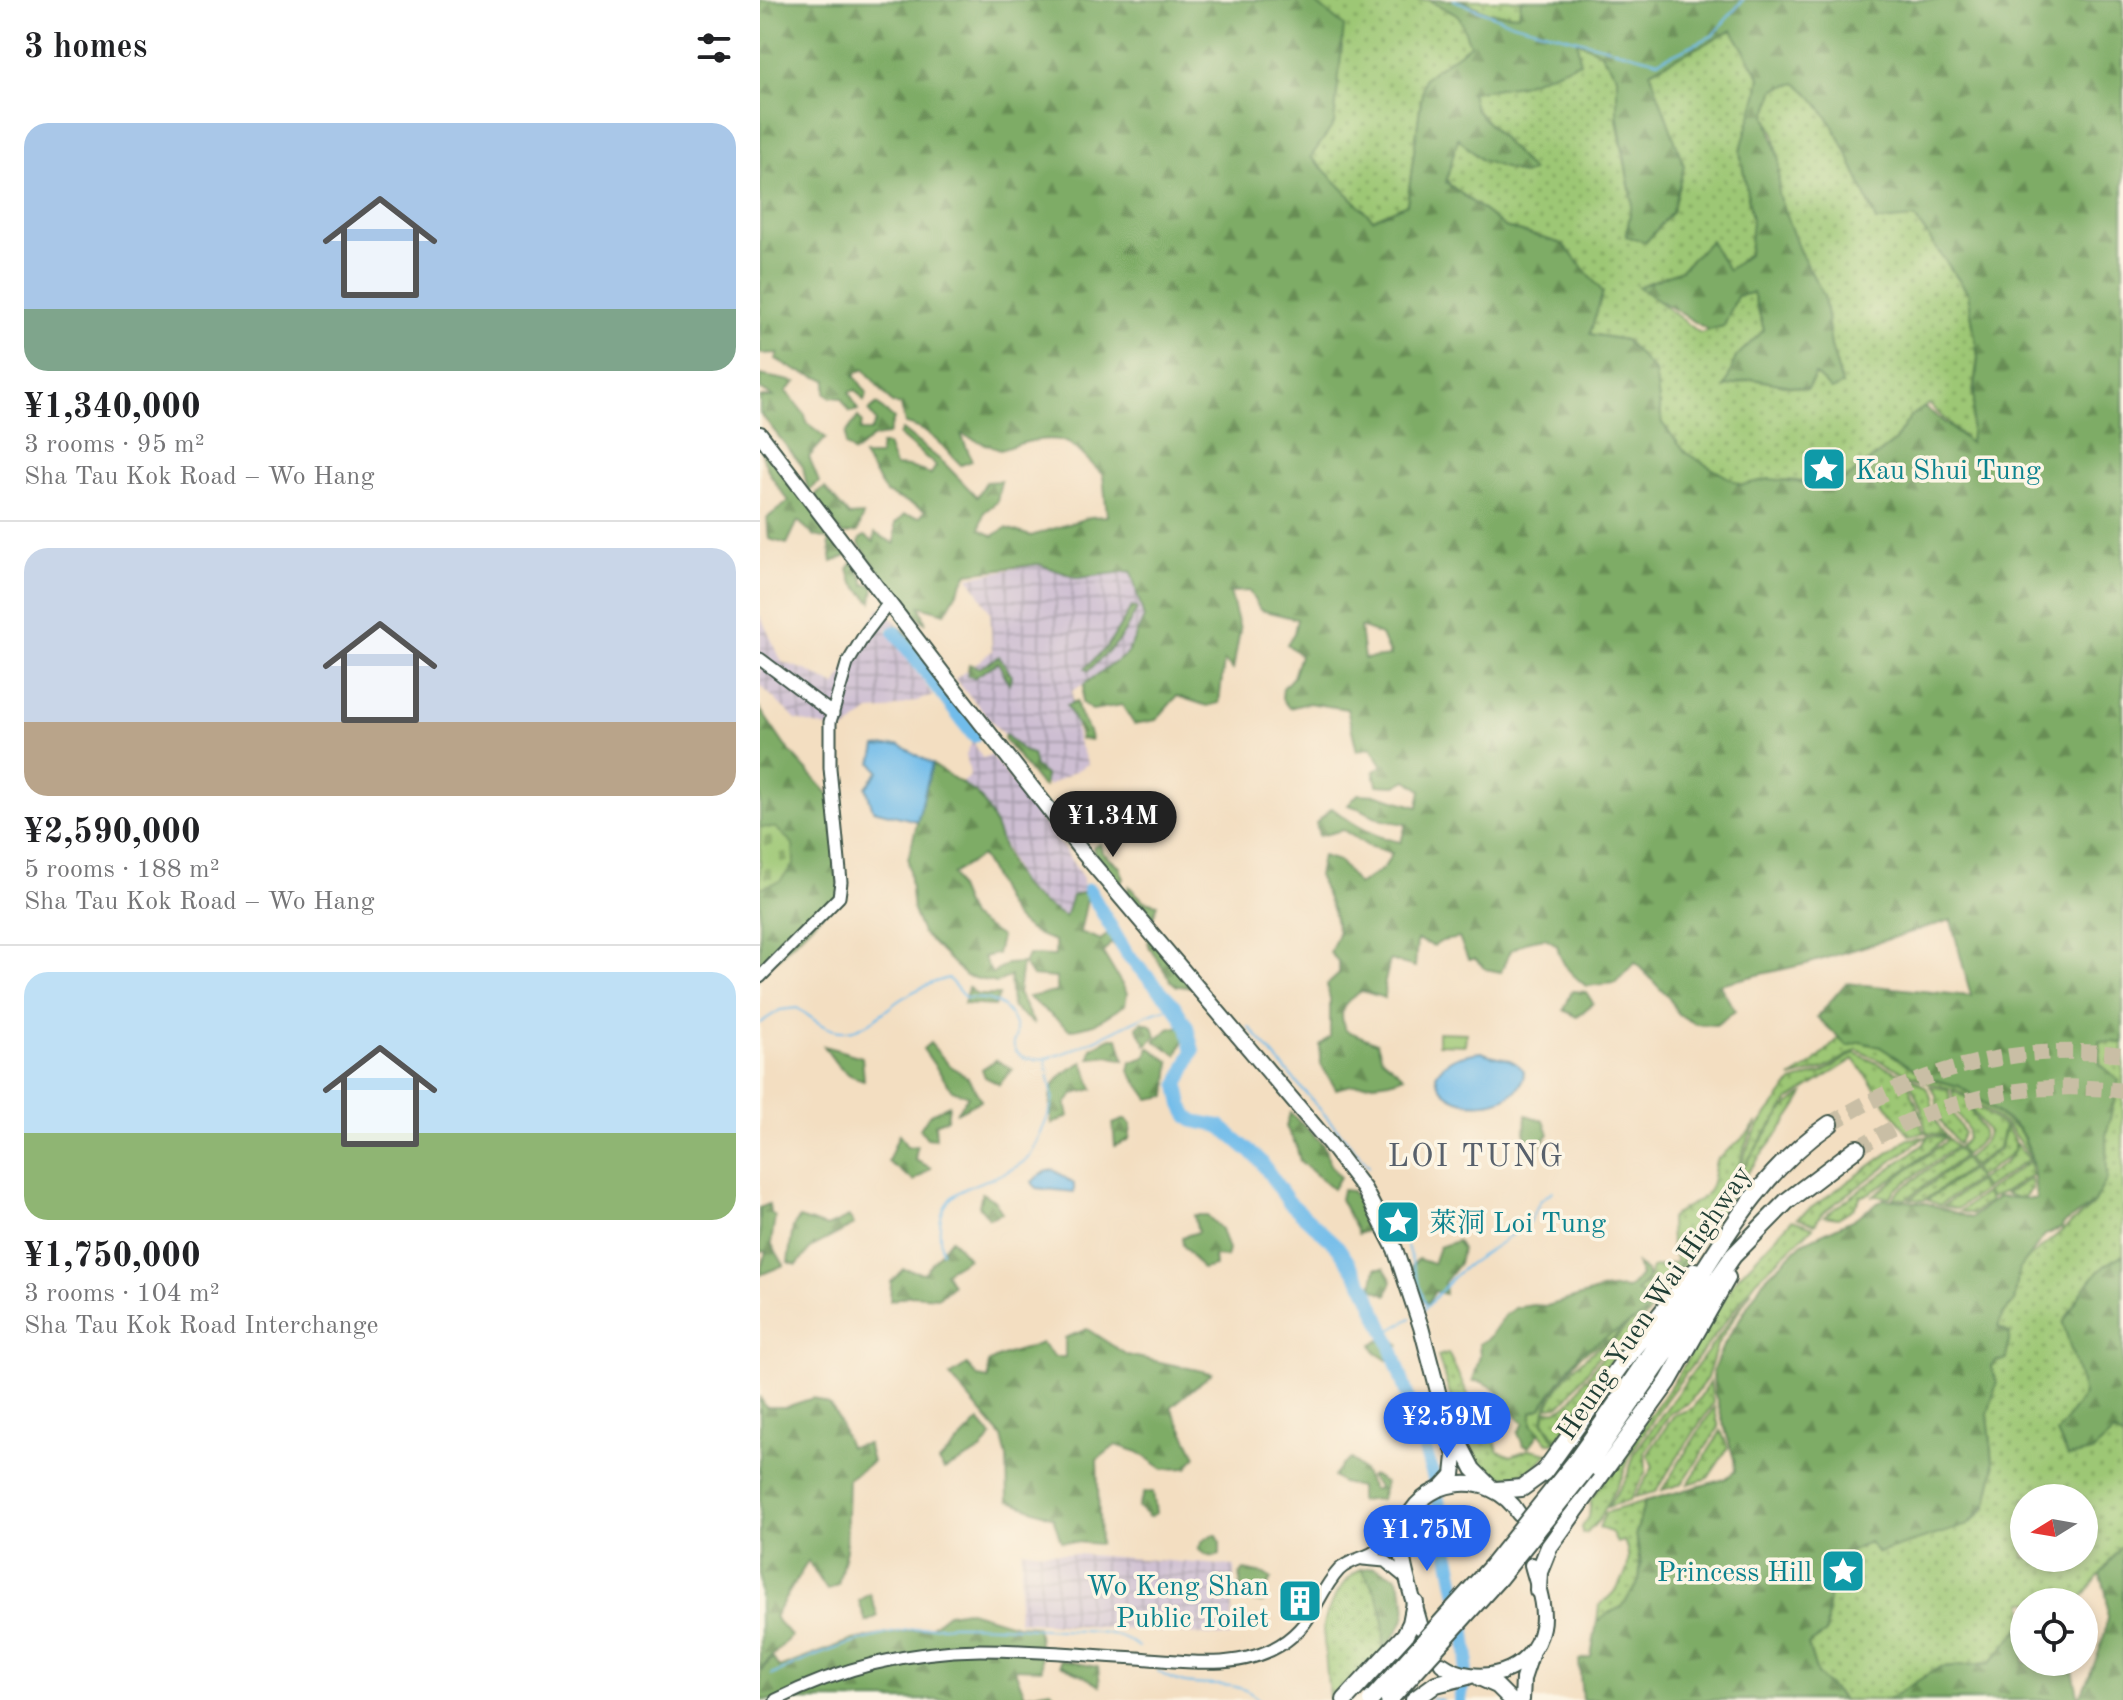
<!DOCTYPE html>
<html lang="en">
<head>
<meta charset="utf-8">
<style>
  body { margin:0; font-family:"Old Standard TT","Noto Serif SC",serif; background:#f2f2f2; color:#202124; height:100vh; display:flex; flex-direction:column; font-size:30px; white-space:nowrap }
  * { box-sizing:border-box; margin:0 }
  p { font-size:26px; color:#757577 }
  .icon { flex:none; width:44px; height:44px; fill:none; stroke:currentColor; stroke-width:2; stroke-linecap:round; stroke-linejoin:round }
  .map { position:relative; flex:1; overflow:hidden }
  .side { display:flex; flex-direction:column; background:#fff; width:760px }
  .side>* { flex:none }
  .needle { width:52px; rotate:259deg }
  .buttons { position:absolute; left:1250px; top:1484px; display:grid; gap:16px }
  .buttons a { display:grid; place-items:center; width:88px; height:88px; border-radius:50%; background:#fff; box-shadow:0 4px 12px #0003; font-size:40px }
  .price { position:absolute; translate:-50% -68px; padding:0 18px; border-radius:28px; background:#2563eb; color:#fff; font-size:26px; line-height:52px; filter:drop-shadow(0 2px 4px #0008) }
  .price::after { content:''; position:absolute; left:50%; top:48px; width:24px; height:18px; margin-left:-12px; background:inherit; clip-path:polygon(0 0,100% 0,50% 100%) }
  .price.selected { background:#222; color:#fff }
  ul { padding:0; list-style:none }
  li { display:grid; align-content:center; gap:16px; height:424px; padding:0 24px }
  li+li { border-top:2px solid #e0e0e0 }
  li span { display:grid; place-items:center; height:248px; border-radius:24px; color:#555 }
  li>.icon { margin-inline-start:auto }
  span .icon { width:144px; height:144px; fill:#fffc; stroke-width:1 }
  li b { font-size:34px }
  h2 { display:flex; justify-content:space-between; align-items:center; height:96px; padding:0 24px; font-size:34px }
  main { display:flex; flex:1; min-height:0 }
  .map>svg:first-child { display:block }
</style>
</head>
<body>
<main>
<section class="side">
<h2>3 homes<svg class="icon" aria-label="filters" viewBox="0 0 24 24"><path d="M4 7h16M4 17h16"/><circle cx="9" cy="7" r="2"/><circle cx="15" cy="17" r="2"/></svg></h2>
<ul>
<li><span style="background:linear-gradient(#a9c7e8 75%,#7fa58c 0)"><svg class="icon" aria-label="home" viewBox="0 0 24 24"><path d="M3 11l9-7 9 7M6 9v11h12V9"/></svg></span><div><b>¥1,340,000</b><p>3 rooms · 95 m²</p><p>Sha Tau Kok Road – Wo Hang</p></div></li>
<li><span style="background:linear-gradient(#c9d6e8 70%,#b9a48a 0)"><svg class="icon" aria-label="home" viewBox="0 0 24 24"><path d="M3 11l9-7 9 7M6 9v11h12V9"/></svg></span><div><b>¥2,590,000</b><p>5 rooms · 188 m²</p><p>Sha Tau Kok Road – Wo Hang</p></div></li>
<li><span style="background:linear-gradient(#bfe0f5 65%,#8fb573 0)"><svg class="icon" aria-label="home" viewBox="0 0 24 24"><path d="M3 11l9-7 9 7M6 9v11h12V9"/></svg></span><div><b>¥1,750,000</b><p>3 rooms · 104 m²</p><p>Sha Tau Kok Road Interchange</p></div></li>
</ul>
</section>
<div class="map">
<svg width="1363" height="1700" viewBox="0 0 1363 1700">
  <defs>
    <pattern id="industrial-grid" width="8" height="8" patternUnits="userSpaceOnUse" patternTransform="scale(2)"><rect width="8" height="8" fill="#cdbed2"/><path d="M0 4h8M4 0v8" fill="none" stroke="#a69cab"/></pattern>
    <pattern id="grass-dots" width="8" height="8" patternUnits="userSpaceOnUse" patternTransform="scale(2)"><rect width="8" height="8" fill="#9dc774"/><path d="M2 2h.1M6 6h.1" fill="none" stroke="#7fa360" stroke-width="1.8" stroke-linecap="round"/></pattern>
    <pattern id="forest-firs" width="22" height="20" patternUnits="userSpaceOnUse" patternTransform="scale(2)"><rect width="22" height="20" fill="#7eac66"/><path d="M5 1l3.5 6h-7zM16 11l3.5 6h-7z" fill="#678d55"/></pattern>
    <pattern id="cemetery-stones" width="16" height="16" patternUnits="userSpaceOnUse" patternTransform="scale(2)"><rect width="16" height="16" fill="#9dc774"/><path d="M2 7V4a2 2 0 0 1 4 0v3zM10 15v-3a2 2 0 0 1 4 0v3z" fill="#7fa360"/></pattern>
  </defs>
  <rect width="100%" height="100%" fill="#fcf5e5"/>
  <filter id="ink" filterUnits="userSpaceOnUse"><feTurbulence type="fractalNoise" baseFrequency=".0125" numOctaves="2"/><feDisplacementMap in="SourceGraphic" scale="16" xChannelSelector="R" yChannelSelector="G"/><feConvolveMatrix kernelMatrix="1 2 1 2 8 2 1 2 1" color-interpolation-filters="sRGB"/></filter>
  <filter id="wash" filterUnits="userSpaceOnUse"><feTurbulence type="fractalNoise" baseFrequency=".006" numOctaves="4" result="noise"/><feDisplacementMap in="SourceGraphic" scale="32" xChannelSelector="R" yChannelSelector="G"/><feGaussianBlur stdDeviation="1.8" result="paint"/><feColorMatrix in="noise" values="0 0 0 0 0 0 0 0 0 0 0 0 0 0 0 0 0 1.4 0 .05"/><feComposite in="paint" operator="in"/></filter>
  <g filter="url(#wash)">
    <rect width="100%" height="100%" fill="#f3dec1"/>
    <!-- industrial -->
    <path fill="url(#industrial-grid)" d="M279,564L318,578L371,571L384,617L364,659L312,691L317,739L328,764L288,786L195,679L232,651L230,612L209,577Z
      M120,607L137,623L126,629L173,696L126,710L110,711L83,732L36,720L0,685V615L22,662L48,671L76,686Z
      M213,741L222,758L231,755L303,848L323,878L324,890L312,896L306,918L284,904L261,885L231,816L217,793L200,785L210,775L206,754Z
      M262,1550L475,1566L470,1637L258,1621Z"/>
    <!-- grass -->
    <path fill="url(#grass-dots)" stroke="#5e8254" stroke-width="2" fill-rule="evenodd" d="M545,0H669L699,16L711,36L710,45L664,78L647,204L607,224L546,163Z
      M702,0H761L760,15L728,13Z
      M972,30L1000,77L994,118L992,234L989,254L968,271L950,241L921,270L879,287L940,333L964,326L977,296L993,293L1004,330L976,357L966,387L992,379L1047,389L1054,373L1082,385L1071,346L1064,296L1035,243L1018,194L1019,160L1014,133L1006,116L1015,88L1036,83L1058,97L1155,218L1208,293L1218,357L1213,390L1217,431L1210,444L1169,404L1150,417L1134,442L1087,478L1092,496C1057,479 1019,476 981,486L926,453L902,423L895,372L865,340L830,334L803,244L745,227L690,185L682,169L698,137L733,130L715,109L710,92L816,40L840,52L857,76V120L872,202L867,235L924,166L889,71L912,57Z
      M1079,1038L1088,1046L1101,1042L1120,1047L1168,1078L1200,1087L1260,1131L1272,1160L1248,1126L1197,1090L1166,1082L1097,1050L1064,1069L1031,1078L1054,1063Z
      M1339,1041L1363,1043V1544L1319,1602H1264V1628L1260,1629L1230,1663L1180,1667L1128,1700H1083L1057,1674L1048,1645L1066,1633L1069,1593L1088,1553L1109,1542L1208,1525L1226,1508L1234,1471L1227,1407L1231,1367L1236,1361L1238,1327L1243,1314L1254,1302L1259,1266L1332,1206L1347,1178ZM1264,1498H1324V1558H1264Z
      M1095,1053L1147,1077C1149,1087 1152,1096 1157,1105C1161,1114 1159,1124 1164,1133L1149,1135L1094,1059L1029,1100L960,1203L964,1206L923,1270L859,1350L851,1343L916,1274L977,1167L983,1162L987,1147L999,1125L1032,1082L1064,1072Z
      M1149,1077C1175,1090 1169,1093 1175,1118C1176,1124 1182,1129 1185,1135L1167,1133C1162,1124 1165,1114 1160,1105C1156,1095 1152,1088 1149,1077Z
      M1170,1086L1189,1090L1191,1111L1204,1133L1198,1144L1179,1119L1176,1095Z
      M1192,1090L1207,1099C1211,1128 1243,1128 1204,1155L1199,1147L1207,1139L1208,1130L1195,1110Z
      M1044,1094C1022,1134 989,1166 965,1205L962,1203C982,1173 1012,1110 1044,1094Z
      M1208,1101L1244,1126L1239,1147L1212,1167L1206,1158C1246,1127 1220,1132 1208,1101Z
      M997,1122L985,1145L981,1161L917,1268L891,1300L876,1292L887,1283L892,1268L917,1262L911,1244L910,1219C920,1208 932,1206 943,1197C953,1190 954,1171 956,1160C970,1148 986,1138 997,1122Z
      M1246,1127L1254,1140V1150L1245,1159L1218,1177L1213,1169L1240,1149Z
      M1168,1136L1185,1137C1175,1148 1114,1195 1101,1196L1094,1208L1078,1218L1064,1216L1164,1144Z
      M1165,1137L1061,1214L1055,1224L1037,1218L1148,1139Z
      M1187,1137L1196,1146L1135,1190L1130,1197L1113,1196L1185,1142Z
      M1256,1144L1269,1159L1225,1189L1219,1180C1234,1170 1253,1162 1256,1144Z
      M1197,1148L1203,1157L1146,1199L1133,1198L1139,1191Z
      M1204,1159L1210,1168L1164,1200L1150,1199Z
      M1270,1161L1271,1175L1245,1192L1230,1198L1226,1192Z
      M1211,1170L1217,1179L1180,1205L1167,1200Z
      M1271,1178L1272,1189L1261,1199L1246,1194Z
      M1218,1181L1224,1190L1197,1209L1183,1206Z
      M1225,1193L1230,1201L1212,1214L1200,1211Z
      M1032,1220L1053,1227L997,1280L905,1401L871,1453L862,1477L839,1520L827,1533L822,1534V1527L829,1517L831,1499L916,1378L975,1280Z
      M992,1290L957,1345L947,1378L929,1403L911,1412L885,1452L886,1471L870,1500L848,1507L867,1477L875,1452Z
      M870,1321L850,1341L847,1340L821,1355L792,1394L785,1409L783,1421L796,1443H788L772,1424V1412L780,1409L821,1352Z
      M847,1342L848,1344L804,1402L798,1406L788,1407C800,1379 821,1358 847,1342Z
      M851,1346L858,1352L837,1382L828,1376Z
      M688,1353L716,1411L732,1429L738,1451L751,1456L770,1449L789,1453C778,1464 763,1478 746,1477C738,1476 728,1472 723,1467C702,1442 688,1387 678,1356Z
      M826,1378L836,1385L797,1441L784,1420L786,1410C807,1415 816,1393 826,1378Z
      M950,1381L953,1403L895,1492L875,1497L893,1467L888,1454L914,1415L933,1408Z
      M954,1407L959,1427L922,1484L902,1490Z
      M961,1431L968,1448L948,1478L928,1484Z
      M885,1501C882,1511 878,1522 877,1532C874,1564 892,1574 864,1605C857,1611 845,1616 837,1622L839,1606C859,1590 877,1568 864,1541L857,1543L851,1532L839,1528L845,1513Z
      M601,1569L617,1593L623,1606L625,1627L623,1651L579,1699L575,1696L569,1698L563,1629C567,1608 582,1579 601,1569Z"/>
    <!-- forest -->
    <path fill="url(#forest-firs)" stroke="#4e744d" stroke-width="2" fill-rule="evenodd" d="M0,0H552L584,26L574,124L551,157L613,219L647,204L664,78L710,45L699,16L669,0H702L728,13L759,15L761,0H1363V1043L1339,1041L1340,1064L1359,1080L1346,1136L1347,1179L1332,1205L1303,1224L1302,1228L1285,1235L1259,1270L1254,1302L1243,1314L1238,1327L1250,1333L1246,1360L1236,1361L1231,1367L1237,1383L1228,1414L1234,1471L1227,1503L1208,1525L1118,1553L1109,1542L1087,1553L1069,1593L1066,1633L1048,1645L1057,1674L1083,1700H822L819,1660L831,1657L837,1622L850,1612L862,1607L879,1581L881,1563L876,1534L885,1501L965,1479L975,1471L974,1459L954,1391L953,1371L962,1348L1003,1281L1042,1243L1092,1220L1124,1199L1166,1203L1211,1218L1238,1197L1276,1199C1274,1174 1273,1144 1255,1125L1199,1086L1168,1078L1120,1047L1101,1042L1088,1046L1057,1017L1086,983L1211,996L1191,920L1050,963L959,984L975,1011L956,1025L936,1024L918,1014L909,998L875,962L855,983L826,986C811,974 801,965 797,945L785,938L768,941L750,951L741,972L726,969L715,959H708L699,938L682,941L674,946L657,940L655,967L630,960L624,986L625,998L602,991C583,1002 578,1009 585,1030L617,1043L622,1058L644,1076C623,1087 598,1080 576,1089L561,1065L560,1045L570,1037V999L567,985L579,974V962L570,953L578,933L573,911L558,876L562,856L579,861L598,885L624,868L632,853L608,846L583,830L559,836L556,823L572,808C592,824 615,838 641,842L646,824L622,820L601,809L588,805L598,794L618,795L658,807L661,790L647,780L636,786L617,785L614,771L623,766L611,747L597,751L587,709L548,703L529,708L522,699L523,688L533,677L540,655L527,644L534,633L537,619L500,610L489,591L470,592L480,630L473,670L464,661L459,703L447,706L417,696L396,720L374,724L362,705L332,710L322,703L324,684L367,654L384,618L371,571L318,578L279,564L208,573L185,613L160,606L166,624L138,596L99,544L100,539L105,536L114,542L115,533L135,544V524L144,515L160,517L165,510L126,493L103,456H119L121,445H127L135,466L149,467L171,474L176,466L139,435L142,430L184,463L217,497L226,482L241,481L237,502L224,512L220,529L233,536L246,528L271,536L330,517L347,516L343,475C333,466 322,452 310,444C291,433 259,443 240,450L201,434L212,461L201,465C184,448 169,428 145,424L141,405L132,403L104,369L94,375L107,393L104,401L96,390L89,392L98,410L90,412L81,398L71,397L65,393L67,380L37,371L16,359L18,353L0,354ZM972,30L1000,77L997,96L980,152L992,220L989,254L968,270L950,241L921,270L878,287L948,330L964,326L977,296L993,293L1004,330L976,357L965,387L992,379L1048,389L1055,374L1071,390L1082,385L1071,346L1064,296L1039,250L1018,194L1019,160L1006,116L1015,89L1036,83C1073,107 1099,180 1116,221L1155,218L1208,293L1218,357L1210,443L1165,407L1150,417L1134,442L1086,479L1068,485L1009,479L981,485L926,453L902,423L895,372L865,340L830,334L843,292L803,244L745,227L686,182L698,138L721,160L764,175L772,171L715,109L711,92L761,85L820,62L817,41L840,52L857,76V114L872,202L866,236L886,242L912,212L924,166L890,71ZM600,627L621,635L630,656L604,659Z
      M0,375L36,382L26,391L45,415L47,423L66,438L49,457L59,482L48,492L43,467L0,413V397H13L0,389Z
      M117,404L134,419L128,435L113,437L94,453L85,445L86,433L98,417L102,422L100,431H111L116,422L109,411Z
      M0,436L89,555L72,562L69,539L55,536L38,521L27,544L9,539L7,518L29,501C13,481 0,462 0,436Z
      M65,488L89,516L103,515L98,532L83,535L55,499L57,493Z
      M93,562L103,578L105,585L111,584L114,588L112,602L93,583L88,569Z
      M372,607L377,609L359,641L328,671L325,668L347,647Z
      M136,625C157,638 182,676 188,700L183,702L181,688L154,653L144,647L132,630Z
      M239,656L252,676L249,684L238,662L215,677L207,676L209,664L220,668Z
      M317,701C318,721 329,722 331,740L320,739L319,730L307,705Z
      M0,709L25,746L73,799L79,897L17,959L0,961Z
      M245,734L263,751L272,754L275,767L285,775L284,787L281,786L244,739Z
      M172,764C181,771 214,790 218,795C239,820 242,858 261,884C271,898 291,908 305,917L312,896L329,890L320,932L341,940L348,933L355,935L368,956L351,943L343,953L367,993L365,1005L334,1024L310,1030L268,997L296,992V978L272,976L264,964L268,955L295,956V941C241,925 247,895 221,856L192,874L210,917L241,937L237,954L223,957L232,974L247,964L262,963L258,993L274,1024L252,1007L250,976L236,983L206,976L162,933L153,911L148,859Z
      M340,844L342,852L360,867L364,879L356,886L335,860L333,847Z
      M369,886L384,901L398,904L392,920L366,897Z
      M389,935L434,987L417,986L411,981L388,945Z
      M208,987L217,995H239L234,1006L204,1004Z
      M812,991L826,992L833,1003L817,1017L804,1010Z
      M382,1022L393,1026L396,1036L386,1045L377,1027Z
      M421,1026L424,1039L417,1055L395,1041L409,1029Z
      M351,1038H358L364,1060L349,1056L330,1058L332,1048Z
      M170,1043L188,1064L208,1078L221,1100L196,1113L208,1096L192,1090L163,1049Z
      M64,1046L102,1057L104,1080C82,1075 75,1063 64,1046Z
      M389,1047L410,1062L407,1096L389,1099L369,1071L371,1062L386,1057Z
      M236,1060L253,1069L239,1084L225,1077L222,1069Z
      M323,1062L333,1089L314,1094L306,1104L309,1116L292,1124C286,1091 292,1077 323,1062Z
      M189,1105L187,1119L175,1124L176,1139L167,1138L160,1129L169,1115Z
      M530,1113L563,1144L570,1164L580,1177L573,1189L540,1161L536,1145L526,1127Z
      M766,1115L784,1121L789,1134L778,1147L765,1136Z
      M366,1119L371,1125L369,1139L355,1146L353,1124Z
      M139,1134L147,1147L157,1146L155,1160L171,1168L154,1181L128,1162Z
      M582,1190L592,1191L614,1228L598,1234L580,1199Z
      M222,1193L235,1201L242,1213L229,1218L219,1206Z
      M9,1204L10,1212L15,1217L11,1243L24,1265L0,1275L6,1251L0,1252V1208Z
      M434,1215H447L461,1229L468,1250L466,1257L454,1256L455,1266L442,1269L423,1245L422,1237L438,1232Z
      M89,1217L94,1225L52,1247L37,1265L28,1262L33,1227L39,1218L67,1227Z
      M191,1239L208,1258L185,1272L192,1285L179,1297L150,1295L130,1301L131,1282L143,1269L164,1273Z
      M697,1241L702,1249L699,1263L684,1283L685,1294L675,1291L668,1303L660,1298L651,1267L658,1259L673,1264L679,1247Z
      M1363,1255V1438L1354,1432L1332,1452L1308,1457L1297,1433L1324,1394L1303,1323C1319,1297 1334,1266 1363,1255Z
      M877,1264L887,1272V1281L876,1292L890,1299L889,1307L884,1315L821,1352L780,1409L772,1412V1424L780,1432L769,1447L763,1445L758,1433L764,1423C747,1411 739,1380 713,1381L720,1355L719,1344L729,1338L745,1315L755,1308L773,1305L787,1306L844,1289C853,1290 859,1287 868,1289L881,1276Z
      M616,1268H624L632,1281L627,1295L612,1288Z
      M327,1329L367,1355L452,1373L411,1407L436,1456L427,1468L403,1469L378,1452L356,1445L337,1460L340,1544L301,1541L293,1517L248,1500L247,1458L242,1437L190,1376L207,1365L218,1377L229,1379L228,1363C247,1351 261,1352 281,1343L294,1357H305V1338Z
      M621,1340H633L640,1345L627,1360L616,1353L612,1344Z
      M0,1398L6,1407H26L53,1398L68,1404L75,1412L89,1447L107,1444L112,1462L88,1479L86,1549L78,1585L67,1590L48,1561L14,1617L31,1636L0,1669Z
      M219,1421L232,1436L221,1451L184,1470L179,1462Z
      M591,1459L603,1471L612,1489H620L609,1477L612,1475L625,1483L621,1499L599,1501V1487L582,1483L573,1477L581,1466Z
      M393,1492L396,1513L389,1517L378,1507L384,1493Z
      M452,1535H457L460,1542V1555C451,1559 445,1555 438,1549L443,1541Z
      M1363,1544V1700H1127L1180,1667L1230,1663L1260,1628H1264V1662H1311L1319,1699C1336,1660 1360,1616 1340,1575Z
      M614,1567L636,1576C654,1610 645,1623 623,1651C626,1617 622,1596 601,1569Z
      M484,1570L504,1574L512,1579L506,1588L507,1599L502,1603L493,1601L481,1590L480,1575Z
      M110,1594L118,1616L106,1622L99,1601Z
      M206,1610L256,1625L277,1626L282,1669L254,1668L265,1695L291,1690L298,1700H0V1671L13,1658L19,1668L93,1640L170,1627L188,1613Z
      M300,1660L338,1667L340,1686L321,1674L300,1665Z"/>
    <!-- cemetery -->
    <path fill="url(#cemetery-stones)" stroke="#5e8254" stroke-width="2" d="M0,827L16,828L33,844L34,864L20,881L0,888Z"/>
    <!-- park -->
    <path fill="#9dc774" stroke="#5e8254" stroke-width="2" d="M678,1032L706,1033L705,1045L678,1044Z"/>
    <!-- water -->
    <path fill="#71bcea" stroke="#487c8f" stroke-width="2" d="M140,745L172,764L157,821L113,810L106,787L119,771L112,763L116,747Z
      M722,1052C737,1060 750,1054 764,1071C764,1112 680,1115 676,1075C685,1058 703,1054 722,1052Z
      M294,1170L314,1184V1192L276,1188L272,1182C279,1175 284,1171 294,1170Z"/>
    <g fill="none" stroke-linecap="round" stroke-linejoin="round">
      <!-- stream -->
      <path stroke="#71bcea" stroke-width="2" d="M694,0L746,21L898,61L952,36L983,0
        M0,1023L20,1010L37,1008C52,1017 63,1030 81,1031C104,1033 124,1010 141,999C155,990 173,982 188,978L205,998C213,999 224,998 232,1001C248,1006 262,1027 253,1043C263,1094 380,1009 407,1009C411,1009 415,1011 419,1012
        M489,1027L609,1166
        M647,1246L666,1306
        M182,1252C167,1175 226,1193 267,1159C273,1154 291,1111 292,1103C294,1090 286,1074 286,1060
        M664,1310L693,1277L710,1263L767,1225L781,1200L793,1191
        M626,1333L651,1318
        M398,1671C432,1698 472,1671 499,1700
        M12,1675C68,1648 130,1628 193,1625C229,1624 266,1628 302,1630C327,1632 358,1629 378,1647
        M671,1698L682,1700"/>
      <!-- river -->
      <path stroke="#71bcea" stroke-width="14" d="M135,632L214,736
        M329,890L368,956L414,1005L427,1027L433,1051L418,1085L422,1105L428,1116L434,1121L460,1126L500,1160L528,1201L578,1247L605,1287L631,1346L673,1475L696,1590
        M700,1700L708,1658L704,1624"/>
    </g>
  </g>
  <g filter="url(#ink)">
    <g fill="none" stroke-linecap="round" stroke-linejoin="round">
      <!-- highway-tunnel -->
      <path stroke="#c9bea5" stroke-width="16" stroke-dasharray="16 8" stroke-linecap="butt" d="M1070,1124C1159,1069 1258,1042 1363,1055
        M1097,1148C1177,1100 1270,1078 1363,1091"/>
      <!-- minor casing -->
      <g stroke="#3f5549" stroke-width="15">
        <path id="minor" d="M0,659L73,714
          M0,977L79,897L81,882L70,768V722L87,664L105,634L128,604
          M603,1559L625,1561L647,1579
          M16,1700C80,1668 148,1651 220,1650C272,1650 325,1655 377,1658C424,1661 478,1671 520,1645C556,1622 555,1596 579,1570C588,1561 601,1559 611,1554C625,1547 634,1537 642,1525"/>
      </g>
      <!-- major casing -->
      <g stroke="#3f5549" stroke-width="18">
        <path id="major" d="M0,434L186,678L320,849L569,1143L604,1189L635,1249L661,1327L695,1456L693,1475L682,1487
          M697,1438L713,1469L730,1486
          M661,1628C655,1603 636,1554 643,1530C657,1477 731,1467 759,1514
          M682,1664C717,1689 774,1673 782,1627C786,1607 777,1584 772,1565
          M719,1678L737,1686L751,1700
          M762,1700L763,1679L771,1655"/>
      </g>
      <!-- highway casing -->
      <g stroke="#3f5549" stroke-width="20">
        <path id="highway" d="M815,1462C850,1413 884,1364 916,1314C961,1244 999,1172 1070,1124
          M826,1469L973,1256L1027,1201L1097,1148
          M736,1490L762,1488L784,1472L865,1359L935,1271
          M778,1590L779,1572L789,1547L908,1382L967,1278
          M585,1700L645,1635L651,1623L655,1603
          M654,1700L676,1684L708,1676"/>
      </g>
      <!-- minor -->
      <use href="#minor" stroke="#fff" stroke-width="11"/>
      <!-- major -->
      <use href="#major" stroke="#fff" stroke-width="14"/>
      <!-- highway -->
      <use href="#highway" stroke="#fff" stroke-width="16"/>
      <!-- highway-bridge casing -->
      <g stroke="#3f5549" stroke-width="20" stroke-linecap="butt">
        <path id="highway-bridge" d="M611,1700L732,1566L815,1462
          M629,1700L739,1578L826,1469"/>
      </g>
      <!-- highway-bridge -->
      <use href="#highway-bridge" stroke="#fff" stroke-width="16"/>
    </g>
  </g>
  <!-- icons -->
  <defs>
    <g id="sight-square" transform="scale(2.3)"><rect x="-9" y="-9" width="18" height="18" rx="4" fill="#0f9aa8" stroke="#fcf5e5"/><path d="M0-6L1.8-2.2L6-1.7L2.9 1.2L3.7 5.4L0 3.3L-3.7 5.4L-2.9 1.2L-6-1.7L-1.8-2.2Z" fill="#fff"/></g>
    <g id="building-square" transform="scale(2.3)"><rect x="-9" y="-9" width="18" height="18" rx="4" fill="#0f9aa8" stroke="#fcf5e5"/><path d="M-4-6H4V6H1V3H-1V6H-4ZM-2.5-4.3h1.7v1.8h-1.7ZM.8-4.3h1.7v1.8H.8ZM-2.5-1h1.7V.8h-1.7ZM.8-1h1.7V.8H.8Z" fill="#fff"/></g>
  </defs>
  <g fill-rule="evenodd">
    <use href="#sight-square" x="1064" y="469"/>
    <use href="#sight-square" x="638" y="1222"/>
    <use href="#sight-square" x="1083" y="1571"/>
    <use href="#building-square" x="540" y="1601"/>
  </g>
  <g text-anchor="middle" stroke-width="7" stroke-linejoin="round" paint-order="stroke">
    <!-- culture labels -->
    <g font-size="28" fill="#0d838f" stroke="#fcf5e5" text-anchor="start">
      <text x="1095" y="479">Kau Shui Tung</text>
      <text x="669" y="1232">萊洞 Loi Tung</text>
      <text x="1052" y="1581" text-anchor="end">Princess Hill</text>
      <text x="509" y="1595" text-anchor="end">Wo Keng Shan<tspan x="509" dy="32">Public Toilet</tspan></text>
    </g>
    <!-- street labels -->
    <g font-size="28" fill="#1f3d34" stroke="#fcf5e5">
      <text transform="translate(893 1302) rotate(-56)" y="10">Heung Yuen Wai Highway</text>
    </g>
    <!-- quarter labels -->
    <g font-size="32" letter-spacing="2" fill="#58616c" stroke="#fcf5e5">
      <text x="716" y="1166">LOI TUNG</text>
    </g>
  </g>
</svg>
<div class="buttons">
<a><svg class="needle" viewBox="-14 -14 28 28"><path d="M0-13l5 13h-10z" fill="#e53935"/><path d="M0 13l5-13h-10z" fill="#757577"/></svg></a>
<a><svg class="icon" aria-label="locate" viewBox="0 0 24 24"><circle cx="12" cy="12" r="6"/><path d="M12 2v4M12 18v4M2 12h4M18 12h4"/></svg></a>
</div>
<b class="price selected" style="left:353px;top:859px">¥1.34M</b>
<b class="price" style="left:687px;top:1460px">¥2.59M</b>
<b class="price" style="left:667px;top:1573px">¥1.75M</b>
</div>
</main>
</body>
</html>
